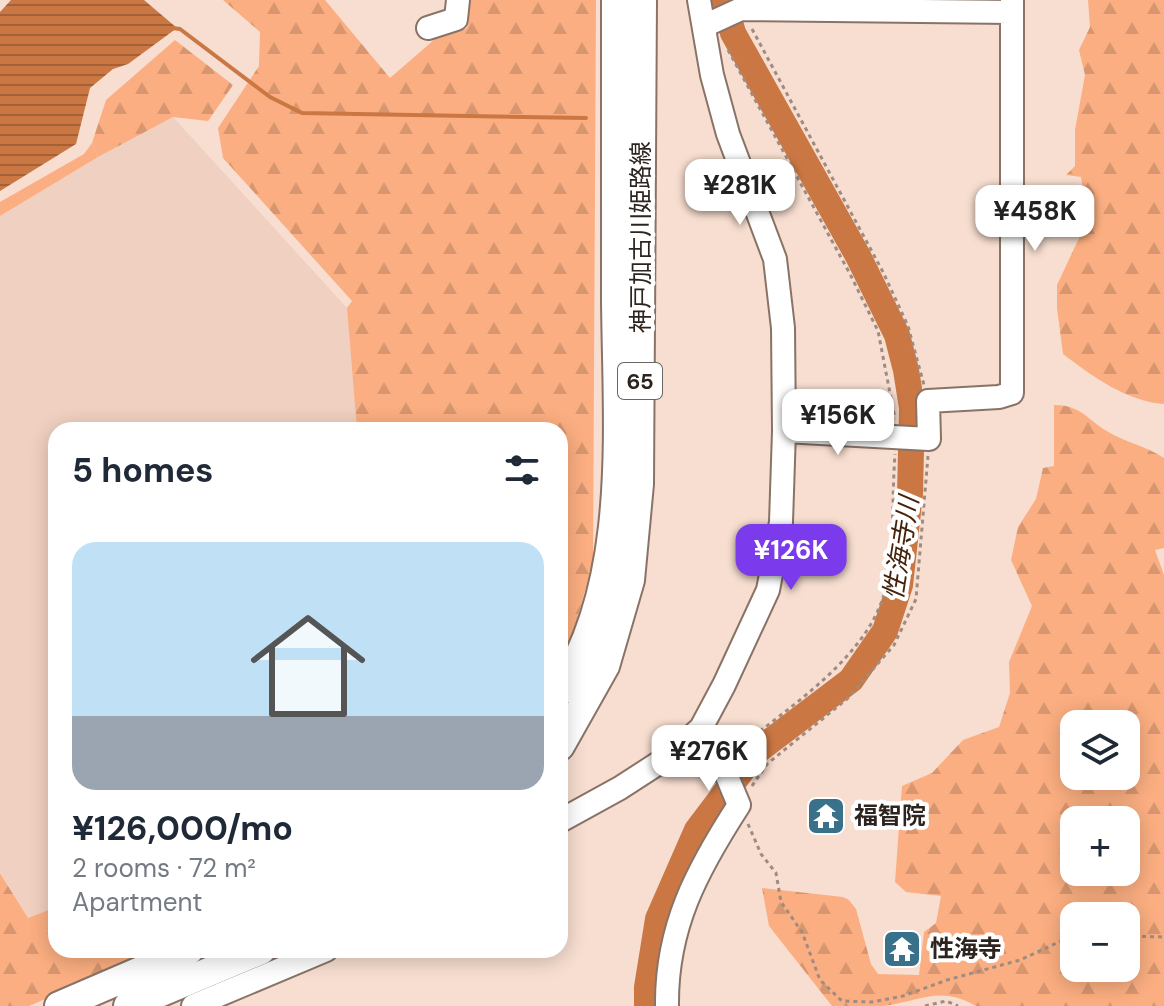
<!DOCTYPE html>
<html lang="en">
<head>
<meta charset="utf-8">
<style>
  body { margin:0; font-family:"DM Sans","Noto Sans JP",sans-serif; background:#f6f6f7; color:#1f2937; height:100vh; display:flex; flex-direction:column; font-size:30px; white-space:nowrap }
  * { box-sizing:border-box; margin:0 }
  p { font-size:26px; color:#747a83 }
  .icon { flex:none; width:44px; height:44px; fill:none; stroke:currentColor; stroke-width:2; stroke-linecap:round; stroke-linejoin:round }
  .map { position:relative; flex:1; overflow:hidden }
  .drawer { position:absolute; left:48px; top:422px; width:520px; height:536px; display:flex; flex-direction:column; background:#fff; border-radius:24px; box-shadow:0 4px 20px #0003 }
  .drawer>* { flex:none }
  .controls { position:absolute; left:1060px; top:710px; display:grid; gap:16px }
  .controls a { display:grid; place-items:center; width:80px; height:80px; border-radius:16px; background:#fff; box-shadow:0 4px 20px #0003; font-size:40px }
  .price { position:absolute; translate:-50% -68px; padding:0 18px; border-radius:16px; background:#fff; color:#222; font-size:26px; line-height:52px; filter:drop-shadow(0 2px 4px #0008) }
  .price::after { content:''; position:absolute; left:50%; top:48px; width:24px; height:18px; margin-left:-12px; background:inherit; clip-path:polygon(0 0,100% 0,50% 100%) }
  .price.active { background:#7c3aed; color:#fff }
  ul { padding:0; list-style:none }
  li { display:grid; align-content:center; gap:16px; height:424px; padding:0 24px }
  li+li { border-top:2px solid #e0e1e3 }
  li span { display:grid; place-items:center; height:248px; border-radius:24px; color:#555 }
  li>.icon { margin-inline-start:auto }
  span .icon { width:144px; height:144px; fill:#fffc; stroke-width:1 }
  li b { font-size:34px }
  h2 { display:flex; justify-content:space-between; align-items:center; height:96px; padding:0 24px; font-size:34px }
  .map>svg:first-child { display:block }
</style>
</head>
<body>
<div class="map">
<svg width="1164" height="1006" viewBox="0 0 1164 1006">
  <defs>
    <pattern id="forest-firs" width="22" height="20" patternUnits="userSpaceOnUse" patternTransform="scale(2)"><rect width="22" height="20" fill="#fbae81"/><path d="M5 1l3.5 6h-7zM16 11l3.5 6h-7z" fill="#d7966f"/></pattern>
    <pattern id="water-rules" width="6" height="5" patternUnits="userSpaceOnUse" patternTransform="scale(2)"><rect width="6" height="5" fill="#ca7743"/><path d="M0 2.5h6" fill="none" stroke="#a46137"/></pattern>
  </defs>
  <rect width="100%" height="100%" fill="#f7ded0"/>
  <!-- built -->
  <path fill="#f0d0c0" d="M173,117L347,308L357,430H56V907L28,918L0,872V216L98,157Z"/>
  <!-- green -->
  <path fill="#fbae81" d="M92,143L98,157L0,216V202L84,154Z"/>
  <!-- forest -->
  <path fill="url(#forest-firs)" fill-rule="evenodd" d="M223,0H325L390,78L435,39L467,28L469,0H596L593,562L566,658L560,667V430H357L347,308L352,301L223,158L218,128L259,66L260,32Z
    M1088,0H1164V404C1126,401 1092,376 1063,354L1057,308V285L1088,219L1081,177L1066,175L1075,166V130L1085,75L1079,50L1090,27Z
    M175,40L233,85L208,121L173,117L98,157L92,143L106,100Z
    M1054,405C1080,405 1086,418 1105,430C1124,442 1146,446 1164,458V548L1155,550L1164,575V1006H976C939,985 922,1001 883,1006C867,1006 849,1006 832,1006L769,926L762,888L843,897L849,900L856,909L871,964L878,974L919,975L924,932L936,923L941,896L906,892L895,882L902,786L932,773L963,740L999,727L1010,693L1009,662L1032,606L1011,560L1018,527L1036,499L1043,468L1054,466ZM1074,724H1126V776H1074ZM1126,820V872H1074V820ZM1126,916V968H1074V916Z
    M0,873L28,918L56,907V950H159L29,1006H0Z"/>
  <!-- water -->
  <path fill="url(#water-rules)" d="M11,0H144L177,28L128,64L113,69L90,88L76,144L0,191V12Z"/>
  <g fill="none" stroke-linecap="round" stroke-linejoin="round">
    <!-- stream -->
    <path stroke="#ca7743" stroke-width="4" d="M172,28L180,29L270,97L302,113L586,118"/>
    <!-- river -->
    <path stroke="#ca7743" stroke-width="26" d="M647,1006V987L658,919L697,830L756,752L851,680L885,631L900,585L910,494L912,408L906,370L897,335L858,256L733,33L724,0"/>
    <!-- minor casing -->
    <g stroke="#897367" stroke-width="26">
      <path id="minor" d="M704,26L741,9L1012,12
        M428,28L456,19L458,0
        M784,431L929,439L928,401L999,397L1012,393V0
        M560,821L620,788L671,755L701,728L724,685L768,590L781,522L784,431L783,328L775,259L728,134L712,75L699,0
        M193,1006L326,950
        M667,1006C666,927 697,870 739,805L721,762L701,728"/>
    </g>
    <!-- major casing -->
    <g stroke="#897367" stroke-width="32">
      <path id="major" d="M560,691C632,580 617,427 616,299C616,199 616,100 616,0
        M560,746L605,666L630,580L639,484L642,0
        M59,1006L189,950
        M128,1006L261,950"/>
    </g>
    <!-- path -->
    <path stroke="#9e8c82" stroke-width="3" stroke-dasharray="4 4" stroke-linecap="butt" d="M752,29L883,272L908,326L924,385
      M728,50L850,274L878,331L895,419
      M735,751C788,707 874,655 887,582C894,545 892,494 895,454
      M752,786L767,764L847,699L894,645L916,599L928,456
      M748,824L761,854L776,873L781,902L802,932L820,980L842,1001L872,1002L903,996L947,980L1020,960L1074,935
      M1126,936L1164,937
      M925,1006L946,1001L958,1006"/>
    <!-- minor -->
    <use href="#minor" stroke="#fff" stroke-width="22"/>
    <!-- major -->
    <use href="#major" stroke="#fff" stroke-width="28"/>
  </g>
  <!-- icons -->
  <defs>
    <g id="temple-square" transform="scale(2)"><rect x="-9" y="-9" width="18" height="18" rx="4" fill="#39718b" stroke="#fff"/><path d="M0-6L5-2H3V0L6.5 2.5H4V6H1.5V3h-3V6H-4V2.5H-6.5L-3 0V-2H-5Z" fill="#fff"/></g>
  </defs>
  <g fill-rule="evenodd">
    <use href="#temple-square" x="826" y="816"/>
    <use href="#temple-square" x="902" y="949"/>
  </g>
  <g text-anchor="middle" stroke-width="8" stroke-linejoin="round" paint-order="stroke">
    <!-- shield labels -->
    <rect fill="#fff" stroke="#6c6662" stroke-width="2" x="618" y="363" width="44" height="36" rx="6"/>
    <g font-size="22" font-weight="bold" fill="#2d241f">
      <text x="640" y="389">65</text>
    </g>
    <!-- street labels -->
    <g font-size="24" fill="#2d241f" stroke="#fff">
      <text transform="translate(641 237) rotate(-90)" y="8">神戸加古川姫路線</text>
    </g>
    <!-- poi labels -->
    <g font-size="24" font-weight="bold" fill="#2d241f" stroke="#fff" text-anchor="start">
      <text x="854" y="824">福智院</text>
      <text x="930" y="957">性海寺</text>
    </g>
    <!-- water labels -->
    <g font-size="26" font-style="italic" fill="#44220c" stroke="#fff">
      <text transform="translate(901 548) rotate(-81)" y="9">性海寺川</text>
    </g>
  </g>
</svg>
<div class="controls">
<a><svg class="icon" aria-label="layers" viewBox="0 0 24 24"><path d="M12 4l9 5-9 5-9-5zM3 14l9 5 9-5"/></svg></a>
<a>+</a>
<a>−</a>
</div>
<b class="price" style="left:740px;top:227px">¥281K</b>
<b class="price" style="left:1035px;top:253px">¥458K</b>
<b class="price" style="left:838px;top:457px">¥156K</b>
<b class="price active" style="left:791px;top:592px">¥126K</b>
<b class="price" style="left:709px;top:793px">¥276K</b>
<section class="drawer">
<h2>5 homes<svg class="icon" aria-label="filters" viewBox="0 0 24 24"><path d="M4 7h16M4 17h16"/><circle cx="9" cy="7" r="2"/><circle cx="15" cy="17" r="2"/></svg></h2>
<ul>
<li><span style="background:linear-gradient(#bfe0f5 70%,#9aa5b1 0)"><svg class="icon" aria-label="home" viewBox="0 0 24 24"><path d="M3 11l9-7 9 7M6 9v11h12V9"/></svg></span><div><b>¥126,000/mo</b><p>2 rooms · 72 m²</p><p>Apartment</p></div></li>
</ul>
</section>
</div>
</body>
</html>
